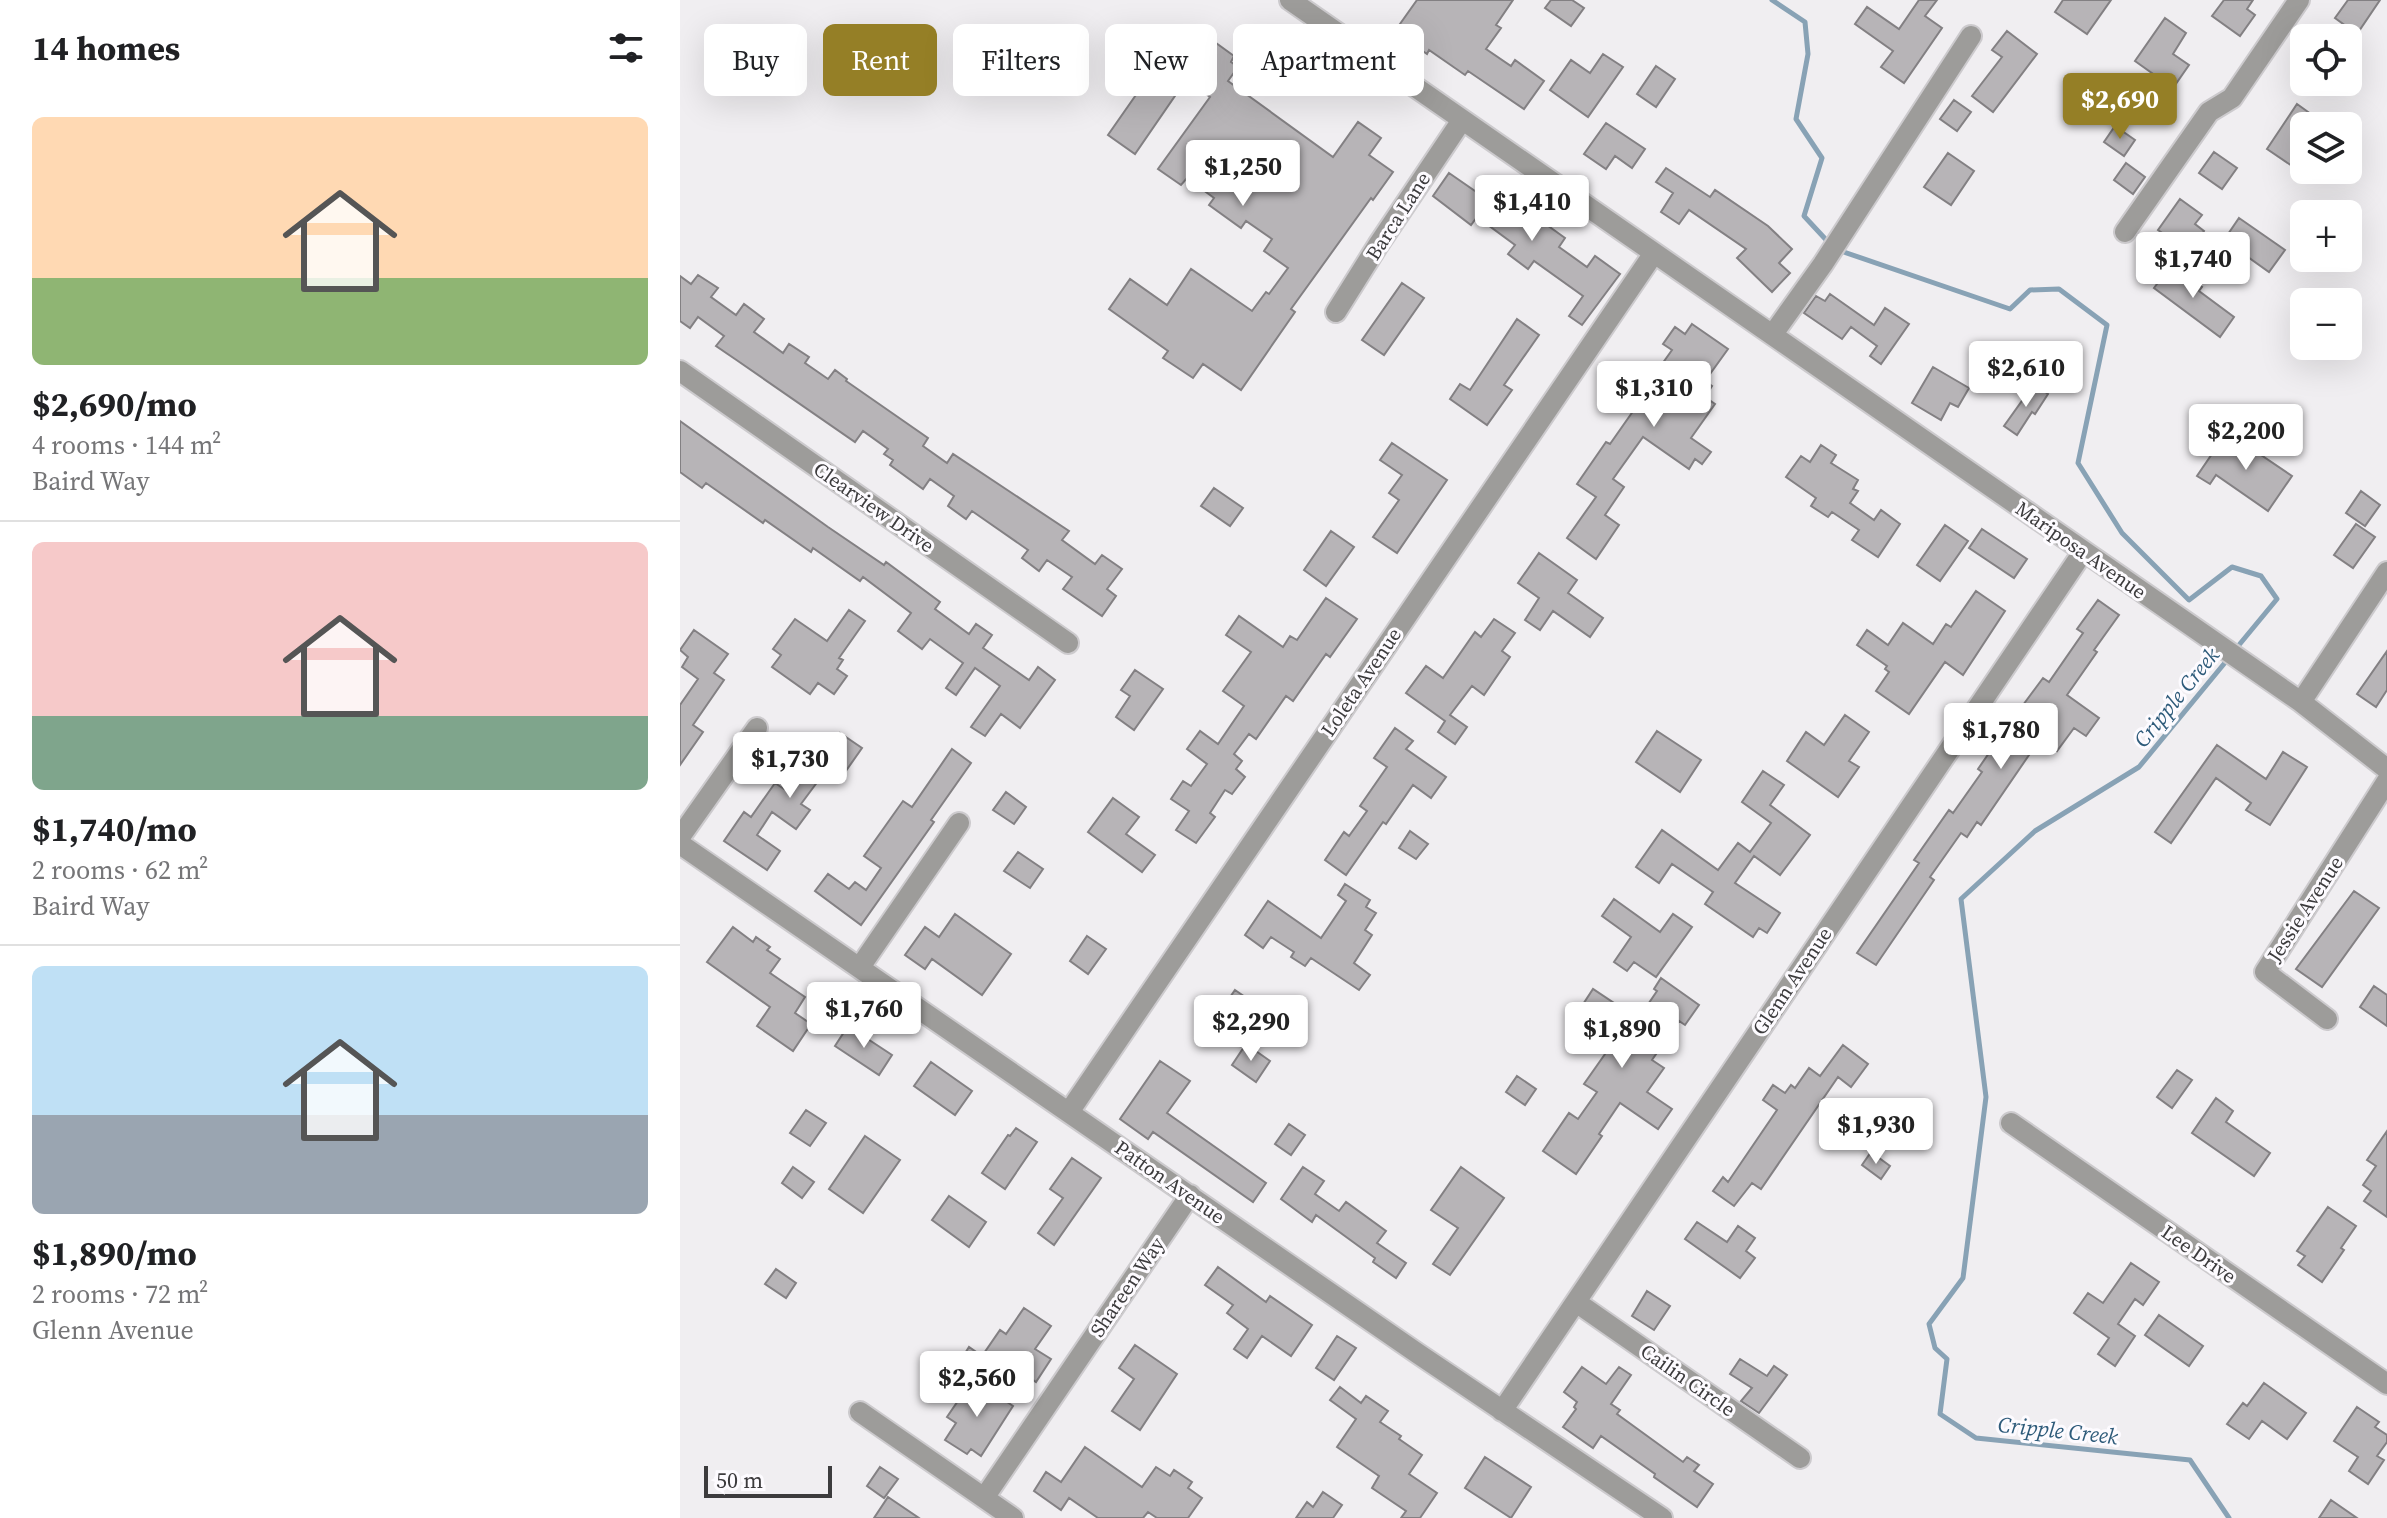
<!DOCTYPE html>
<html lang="en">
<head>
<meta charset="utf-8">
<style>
  body { margin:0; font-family:"Source Serif 4",serif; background:#f2f2f2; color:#202124; height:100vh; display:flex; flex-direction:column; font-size:30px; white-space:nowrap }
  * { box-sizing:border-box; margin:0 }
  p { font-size:26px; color:#757577 }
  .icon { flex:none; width:44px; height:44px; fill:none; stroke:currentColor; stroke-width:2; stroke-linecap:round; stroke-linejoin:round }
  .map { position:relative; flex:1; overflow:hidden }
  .panel { display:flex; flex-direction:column; background:#fff; width:680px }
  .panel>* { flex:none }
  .guide { position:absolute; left:24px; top:24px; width:760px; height:72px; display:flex; gap:16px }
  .fabs { position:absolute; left:1610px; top:24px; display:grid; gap:16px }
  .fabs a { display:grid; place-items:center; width:72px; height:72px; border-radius:12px; background:#fff; box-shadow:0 8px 32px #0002; font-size:40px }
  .scale { position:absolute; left:24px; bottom:20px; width:128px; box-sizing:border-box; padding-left:8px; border:4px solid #3c3b3d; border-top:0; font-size:22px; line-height:28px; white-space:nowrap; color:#3c3b3d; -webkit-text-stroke:6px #fdfbff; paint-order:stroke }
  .price { position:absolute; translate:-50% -68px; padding:0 18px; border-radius:8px; background:#fff; color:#222; font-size:26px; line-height:52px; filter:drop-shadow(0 2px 4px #0008) }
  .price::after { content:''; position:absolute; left:50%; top:48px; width:24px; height:18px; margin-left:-12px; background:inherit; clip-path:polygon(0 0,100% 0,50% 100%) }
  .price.on { background:#957f26; color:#fff }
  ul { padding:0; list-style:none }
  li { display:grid; align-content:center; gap:16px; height:424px; padding:0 32px }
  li+li { border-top:2px solid #e0e0e0 }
  li span { display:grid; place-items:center; height:248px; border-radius:12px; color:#555 }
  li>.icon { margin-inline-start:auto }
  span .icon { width:144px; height:144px; fill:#fffc; stroke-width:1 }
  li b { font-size:34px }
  h2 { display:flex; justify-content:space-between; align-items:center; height:96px; padding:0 32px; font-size:34px }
  .chip { padding:0 28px; border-radius:12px; background:#fff; box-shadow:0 8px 32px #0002; font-size:28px; line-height:72px }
  .chip.on { background:#957f26; color:#fff }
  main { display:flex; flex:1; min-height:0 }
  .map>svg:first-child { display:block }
</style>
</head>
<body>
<main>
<section class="panel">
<h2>14 homes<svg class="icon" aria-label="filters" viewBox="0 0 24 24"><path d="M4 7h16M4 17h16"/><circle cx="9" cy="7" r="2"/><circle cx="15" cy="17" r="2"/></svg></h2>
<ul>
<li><span style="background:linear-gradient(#ffd9b3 65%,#8fb573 0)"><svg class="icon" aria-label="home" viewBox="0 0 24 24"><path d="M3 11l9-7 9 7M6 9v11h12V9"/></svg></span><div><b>$2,690/mo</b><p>4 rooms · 144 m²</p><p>Baird Way</p></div></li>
<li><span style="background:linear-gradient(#f6c9c9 70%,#7fa58c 0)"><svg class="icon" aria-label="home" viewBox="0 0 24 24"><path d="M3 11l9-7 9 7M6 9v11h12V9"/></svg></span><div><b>$1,740/mo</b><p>2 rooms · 62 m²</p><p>Baird Way</p></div></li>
<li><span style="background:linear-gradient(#bfe0f5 60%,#9aa5b1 0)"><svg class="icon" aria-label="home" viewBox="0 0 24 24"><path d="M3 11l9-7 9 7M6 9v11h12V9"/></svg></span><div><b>$1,890/mo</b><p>2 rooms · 72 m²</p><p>Glenn Avenue</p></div></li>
</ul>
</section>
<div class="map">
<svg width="1707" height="1518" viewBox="0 0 1707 1518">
  <rect width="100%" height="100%" fill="#f0eef1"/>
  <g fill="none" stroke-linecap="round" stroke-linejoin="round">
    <!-- stream -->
    <path stroke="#88a2b5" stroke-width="5" d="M1092,0L1125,22L1128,54L1116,119L1142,158L1124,216L1150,244
      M1158,250L1330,309L1350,290L1379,289L1427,325L1398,463L1442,533L1509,600L1552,567L1581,576L1597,599L1554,651
      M1548,659L1459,767L1355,831L1281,899L1306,1097L1283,1278L1249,1324L1255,1348L1267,1359L1260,1414L1296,1438L1510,1460L1549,1518"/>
  </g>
  <!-- building -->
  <path fill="#b7b4b7" stroke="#838083" stroke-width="2" d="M737,0H833L816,25L821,28L806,49L831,66L835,60L864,81L844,109L788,71L785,75L749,50L747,54L715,31Z
    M871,0H892L904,8L891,26L865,8Z
    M1239,0H1257L1245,16L1262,28L1224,83L1201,67L1213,51L1175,24L1187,7L1219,29Z
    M1383,0H1431L1407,34L1375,12Z
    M1544,0H1573L1567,9L1575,15L1560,36L1532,16Z
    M1668,0H1700L1677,34L1655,18Z
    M1485,18L1506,33L1493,54L1509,65L1493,88L1455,61Z
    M495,30L521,49L529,38L554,56L551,62L558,67L548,81L653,157L678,122L701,138L689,155L713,172L693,200L691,198L611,309L615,312L561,390L523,364L513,378L483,358L488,351L429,309L450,279L487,305L511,269L572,311L586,292L589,294L608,268L584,251L592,239L566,221L561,228L529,205L534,198L507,178L501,185L478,169L530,97L506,80L455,154L428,135L481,59L476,56Z
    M1327,31L1357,54L1313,112L1292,96L1322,57L1312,50Z
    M923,54L943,67L908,117L870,90L891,60L910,73Z
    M976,66L995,79L976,107L957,94Z
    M1274,100L1291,112L1277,131L1260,119Z
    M1617,104L1635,117L1629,126H1624V174L1587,149Z
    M926,123L965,149L952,168L935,156L926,169L904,154Z
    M1435,126L1455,140L1444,156L1424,142Z
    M1534,152L1557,168L1542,189L1519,173Z
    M1268,153L1294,171L1271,205L1244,187Z
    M1446,163L1465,177L1453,194L1434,180Z
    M986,168L1030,197L1035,190L1088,226L1112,249L1099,263L1110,273L1092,292L1057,258L1066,249L1009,210L999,224L981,212L993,193L976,182Z
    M769,173L824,211L832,200L885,238L879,247L907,267L915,256L940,274L902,325L889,316L903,296L854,261L848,269L828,254L835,245L797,217L791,225L753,196Z
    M1500,199L1522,215L1515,224L1524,231L1517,242L1508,236L1501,246L1478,230Z
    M1559,218L1605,250L1589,272L1544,240Z
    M1492,264L1522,287L1519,291L1554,317L1540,337L1474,288Z
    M18,275L38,288L31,297L56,315L64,304L84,319L74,332L103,353L109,344L129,357L125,363L148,379L155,370L167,379L166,381L248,438L243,446L267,463L273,454L389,531L382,540L415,564L422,555L442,569L427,589L436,596L422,616L383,589L392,577L367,560L359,571L342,558L348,550L292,511L286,519L268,506L274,496L250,479L243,489L210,465L213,460L204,454L208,449L183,431L175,442L55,359L36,346L44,336L18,317L10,328L0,321V276L11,284Z
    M722,283L744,298L704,355L682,340Z
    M1150,294L1194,325L1205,308L1229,324L1201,364L1190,356L1197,346L1171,327L1162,339L1124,313L1136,296L1145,301Z
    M837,319L859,335L824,385L832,390L807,425L770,399L780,384L790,390Z
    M1012,324L1048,349L1025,381L1032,386L1025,397L1035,404L1011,438L1031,452L1022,464L1015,459L1009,469L963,437L933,479L944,487L925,515L939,525L916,559L887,538L916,497L897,484L926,442L930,444L963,397L960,395L992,350L983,344L995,327L1005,334Z
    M1253,367L1289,388L1278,407L1270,403L1261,420L1232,403Z
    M1354,384L1368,394L1355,414L1352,412L1337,435L1324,426Z
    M0,421L148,527L204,565L206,562L260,602L255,609L289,634L296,624L312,635L303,648L349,680L358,667L375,680L340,728L321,714L305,736L291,727L320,686L295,668L276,695L266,688L283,663L250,639L242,649L218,631L231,613L183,577L180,581L133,548L131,552L85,520L83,523L26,483L22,488L0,472Z
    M1547,432L1612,476L1588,511L1536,475L1530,484L1517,476Z
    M712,443L767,480L717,553L693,537L719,500L709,493L722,475L700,460Z
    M1141,445L1156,455L1151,463L1178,480L1173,489L1178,491L1170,503L1194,520L1201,510L1220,524L1198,557L1172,540L1179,530L1152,512L1148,517L1131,506L1136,498L1106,477L1121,456L1130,462Z
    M534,488L563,508L550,526L521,506Z
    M1681,491L1700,505L1685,526L1666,513Z
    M1676,524L1695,537L1673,568L1654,555Z
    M1265,525L1288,541L1260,581L1237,565Z
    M1302,529L1347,559L1334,578L1289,548Z
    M651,531L674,547L646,586L624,570Z
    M859,553L897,580L888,593L923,618L910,637L873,611L860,630L845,620L859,598L838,583Z
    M1296,591L1325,611L1283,675L1265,662L1229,714L1196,691L1209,672L1205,669L1207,666L1177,645L1187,630L1208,645L1223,623L1253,644L1266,624L1271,627Z
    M646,598L677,619L650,657L646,654L613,701L606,696L576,739L569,734L554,754L562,761L556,769L565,777L552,794L545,790L530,813L535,817L516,843L496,830L509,811L491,799L503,781L511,786L527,764L507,749L520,731L538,744L564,706L543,691L571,652L546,635L559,616L603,647L610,636L617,640Z
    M1418,600L1439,615L1414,650L1417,652L1387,695L1419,718L1406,736L1394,728L1377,751L1360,739L1301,825L1297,822L1287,837L1281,833L1250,877L1254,880L1196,965L1177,953L1239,863L1234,860L1269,810L1273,813L1302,772L1298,769L1329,724L1363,678L1369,682L1403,633L1397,629Z
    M169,610L185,621L159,658L163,660L157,669L167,676L154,694L138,683L130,694L92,667L101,655L93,649L115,619L147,641Z
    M814,619L835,633L822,651L830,657L804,695L792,686L770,715L787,727L775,744L758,732L765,721L726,693L746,666L763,678L795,632L801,637Z
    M14,630L48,654L34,673L44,680L13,725L23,732L0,765V705L18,679L2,667L8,657L0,650Z
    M1707,651V690L1696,707L1677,694Z
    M455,670L483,689L454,730L436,717L450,696L441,690Z
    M1165,715L1189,732L1169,761L1179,767L1158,797L1107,761L1126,732L1144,745Z
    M715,728L733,741L726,749L766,777L751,798L733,785L706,824L703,822L666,875L645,860L664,832L669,836L687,811L680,806L707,767L694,758Z
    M977,731L1021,760L1000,792L956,762Z
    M160,733L182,748L161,778L147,769L121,804L130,810L116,829L92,812L77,835L100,851L87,870L44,841L64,812L71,817L95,783L104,789L138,745L148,751Z
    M1537,745L1586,779L1603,752L1627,767L1590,825L1566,810L1571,803L1536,778L1491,843L1475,832Z
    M272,749L291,763L251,820L254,822L181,925L135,891L148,874L169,889L175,882L186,890L201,868L184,856L223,801L232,807Z
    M1083,771L1104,785L1090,805L1130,835L1100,875L1074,856L1055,883L1100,913L1087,933L1079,928L1073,937L1025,904L1033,892L992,864L979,883L956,867L982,830L1038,870L1058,843L1070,852L1091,823L1062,802Z
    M326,792L346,807L334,824L313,810Z
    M433,798L459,817L446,834L475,855L462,872L408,832Z
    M730,831L748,844L736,859L719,848Z
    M338,852L363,869L350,888L324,871Z
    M665,884L690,900L686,907L696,913L685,930L692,935L674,963L690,975L679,990L631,958L625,966L611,957L614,952L591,937L583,948L565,935L588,901L641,938L666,901L658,895Z
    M1674,891L1699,908L1642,987L1616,969Z
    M934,899L980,932L993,914L1012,927L976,977L954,962L947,971L934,962L951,937L922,916Z
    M275,914L331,954L302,995L252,959L245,969L225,955L245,927L259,937Z
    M53,927L73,942L76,937L90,947L87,950L100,959L90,973L125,997L115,1013L131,1024L113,1051L77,1026L90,1007L27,962Z
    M407,936L426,949L408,974L390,961Z
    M981,978L1019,1005L1005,1025L999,1021L972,1060L984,1068L967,1092L992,1109L978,1129L940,1103L919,1134L922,1136L896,1174L863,1151L889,1113L898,1119L917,1092L904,1084L937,1037L898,1012L913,989L958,1019L977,991L974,989Z
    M1694,986L1707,995V1026L1680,1007Z
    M555,990L584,1010L560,1046L531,1025Z
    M168,1026L212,1055L199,1075L155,1046Z
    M566,1044L590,1061L576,1082L552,1065Z
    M1163,1045L1188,1064L1171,1087L1158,1077L1081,1189L1072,1183L1054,1206L1033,1191L1043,1177L1048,1182L1097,1110L1083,1100L1093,1085L1105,1093L1111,1085L1115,1088L1129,1068L1140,1076Z
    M480,1061L510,1081L487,1113L586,1183L573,1202L473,1132L468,1139L440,1119Z
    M251,1062L292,1091L275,1115L234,1086Z
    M1497,1070L1512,1080L1492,1108L1477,1097Z
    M837,1076L856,1089L845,1105L826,1092Z
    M1536,1098L1553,1111L1546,1122L1590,1153L1574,1176L1512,1133Z
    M126,1110L146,1123L130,1146L110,1133Z
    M609,1124L625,1135L611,1155L595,1144Z
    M336,1128L357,1142L325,1189L302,1173L328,1135L330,1136Z
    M1707,1131V1217L1684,1201L1691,1191L1683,1185L1696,1166L1687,1160Z
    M185,1136L220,1160L183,1213L149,1189Z
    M1191,1152L1210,1166L1201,1179L1182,1165Z
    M392,1158L421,1178L374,1245L358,1233L383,1198L370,1189Z
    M113,1167L134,1182L122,1198L102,1183Z
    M623,1167L644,1181L635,1194L659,1211L666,1202L706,1231L697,1243L726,1263L716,1278L693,1262L695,1258L636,1215L632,1222L601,1199Z
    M781,1167L824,1198L770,1275L753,1264L778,1228L751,1210Z
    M269,1196L306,1222L289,1247L252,1220Z
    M1648,1207L1676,1226L1661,1248L1664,1250L1642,1282L1618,1265L1625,1256L1617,1251Z
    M1017,1222L1047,1242L1058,1226L1075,1238L1066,1251L1075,1258L1060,1278L1005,1239Z
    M1451,1263L1479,1282L1463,1305L1455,1299L1438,1324L1455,1336L1435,1366L1418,1354L1429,1338L1394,1313L1408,1293L1423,1303Z
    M538,1267L586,1302L590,1296L632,1325L611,1356L582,1336L567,1358L554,1349L568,1329L547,1313L553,1305L525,1285Z
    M96,1269L116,1283L106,1298L85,1284Z
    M967,1291L990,1306L974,1330L952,1316Z
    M344,1308L371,1326L355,1349L371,1359L356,1382L318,1356L304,1379L279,1363L289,1347L302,1356L320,1330L326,1334Z
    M1479,1315L1523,1346L1509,1366L1465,1335Z
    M657,1336L676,1348L654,1380L636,1368Z
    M455,1345L497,1374L460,1430L432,1411L454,1379L439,1368Z
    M1060,1359L1087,1376L1094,1366L1107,1375L1079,1413L1061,1401L1072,1388L1050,1374Z
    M902,1367L926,1384L939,1367L951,1375L931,1404L940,1410L937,1414L1003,1462L1007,1457L1019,1465L1014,1471L1033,1484L1017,1507L974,1477L975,1474L921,1436L913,1448L883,1427L896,1409L894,1407L897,1402L884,1392Z
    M293,1379L333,1406L301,1456L291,1449L287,1454L265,1440L276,1423L267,1417Z
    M1584,1383L1626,1413L1607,1439L1582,1421L1569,1439L1547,1424L1563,1403L1567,1406Z
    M660,1387L681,1403L686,1396L708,1411L700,1422L721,1436L719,1439L742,1455L729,1474L757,1493L740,1518H721L726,1511L692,1488L699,1476L657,1447L676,1419L650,1400Z
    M1677,1407L1699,1422L1695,1427L1707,1435V1442L1697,1456L1704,1460L1688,1484L1669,1471L1678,1457L1654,1441Z
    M405,1447L462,1487L476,1467L490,1476L494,1470L512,1482L508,1488L522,1498L508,1518H477L468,1512L463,1518H418L389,1498L381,1510L354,1491L366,1472L381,1482Z
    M805,1457L851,1487L831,1518L785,1488Z
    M200,1467L218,1479L204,1498L187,1486Z
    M643,1492L662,1505L653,1518H616L627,1502L633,1507Z
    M208,1497L239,1518H194Z
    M1651,1500L1677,1518H1639Z"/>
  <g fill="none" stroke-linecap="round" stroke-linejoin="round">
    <!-- minor casing -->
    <g stroke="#cccacd" stroke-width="24">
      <path id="minor" d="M610,0L1621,702L1707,769
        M1445,232L1529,112L1552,98L1619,0
        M656,312L698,245L782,120
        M1093,334L1143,264L1291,36
        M0,371L388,643
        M1621,702L1707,572
        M0,837L77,728
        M0,844L737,1353L982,1518
        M180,967L279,823
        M1647,1019L1585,972L1707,781
        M389,1112L974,253
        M1331,1123L1707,1384
        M896,1302L1120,1458
        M822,1411L1403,552
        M180,1412L333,1518
        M304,1498L510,1195"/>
    </g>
    <!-- minor -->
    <use href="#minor" stroke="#9d9c9a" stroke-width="20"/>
  </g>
  <g text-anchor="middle" stroke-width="6" stroke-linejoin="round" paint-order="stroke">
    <!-- street labels -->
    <g font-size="20" fill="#3c3b3d" stroke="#fdfbff">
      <text transform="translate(718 216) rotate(-57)" y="7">Barca Lane</text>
      <text transform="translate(194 507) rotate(35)" y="7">Clearview Drive</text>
      <text transform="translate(1401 550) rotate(35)" y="7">Mariposa Avenue</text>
      <text transform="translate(681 682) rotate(-56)" y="7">Loleta Avenue</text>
      <text transform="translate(1625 909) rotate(-57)" y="7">Jessie Avenue</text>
      <text transform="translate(1112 981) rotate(-56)" y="7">Glenn Avenue</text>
      <text transform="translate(490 1182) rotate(35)" y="7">Patton Avenue</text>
      <text transform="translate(1519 1254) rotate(35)" y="7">Lee Drive</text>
      <text transform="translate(447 1287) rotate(-56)" y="7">Shareen Way</text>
      <text transform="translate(1008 1380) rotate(35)" y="7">Cailin Circle</text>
    </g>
    <!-- water labels -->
    <g font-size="22" font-style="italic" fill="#2e5b7a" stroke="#fdfbff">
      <text transform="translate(1496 697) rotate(-51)" y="8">Cripple Creek</text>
      <text transform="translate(1378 1430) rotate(6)" y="8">Cripple Creek</text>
    </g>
  </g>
</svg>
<div class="fabs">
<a><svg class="icon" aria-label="locate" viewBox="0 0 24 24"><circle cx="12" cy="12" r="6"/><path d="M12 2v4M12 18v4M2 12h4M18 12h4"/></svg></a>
<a><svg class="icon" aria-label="layers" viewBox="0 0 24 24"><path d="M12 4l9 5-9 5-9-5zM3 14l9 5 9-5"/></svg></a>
<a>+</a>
<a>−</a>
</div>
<div class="scale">50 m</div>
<b class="price on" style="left:1440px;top:141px">$2,690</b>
<b class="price" style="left:563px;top:208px">$1,250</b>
<b class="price" style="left:852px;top:243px">$1,410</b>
<b class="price" style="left:1513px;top:300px">$1,740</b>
<b class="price" style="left:1346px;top:409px">$2,610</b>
<b class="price" style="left:974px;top:429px">$1,310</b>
<b class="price" style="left:1566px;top:472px">$2,200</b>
<b class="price" style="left:1321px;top:771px">$1,780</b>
<b class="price" style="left:110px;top:800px">$1,730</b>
<b class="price" style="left:184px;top:1050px">$1,760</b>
<b class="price" style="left:571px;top:1063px">$2,290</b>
<b class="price" style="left:942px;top:1070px">$1,890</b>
<b class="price" style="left:1196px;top:1166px">$1,930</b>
<b class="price" style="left:297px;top:1419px">$2,560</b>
<div class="guide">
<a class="chip">Buy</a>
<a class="chip on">Rent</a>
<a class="chip">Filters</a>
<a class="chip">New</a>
<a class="chip">Apartment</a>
</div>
</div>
</main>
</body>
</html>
